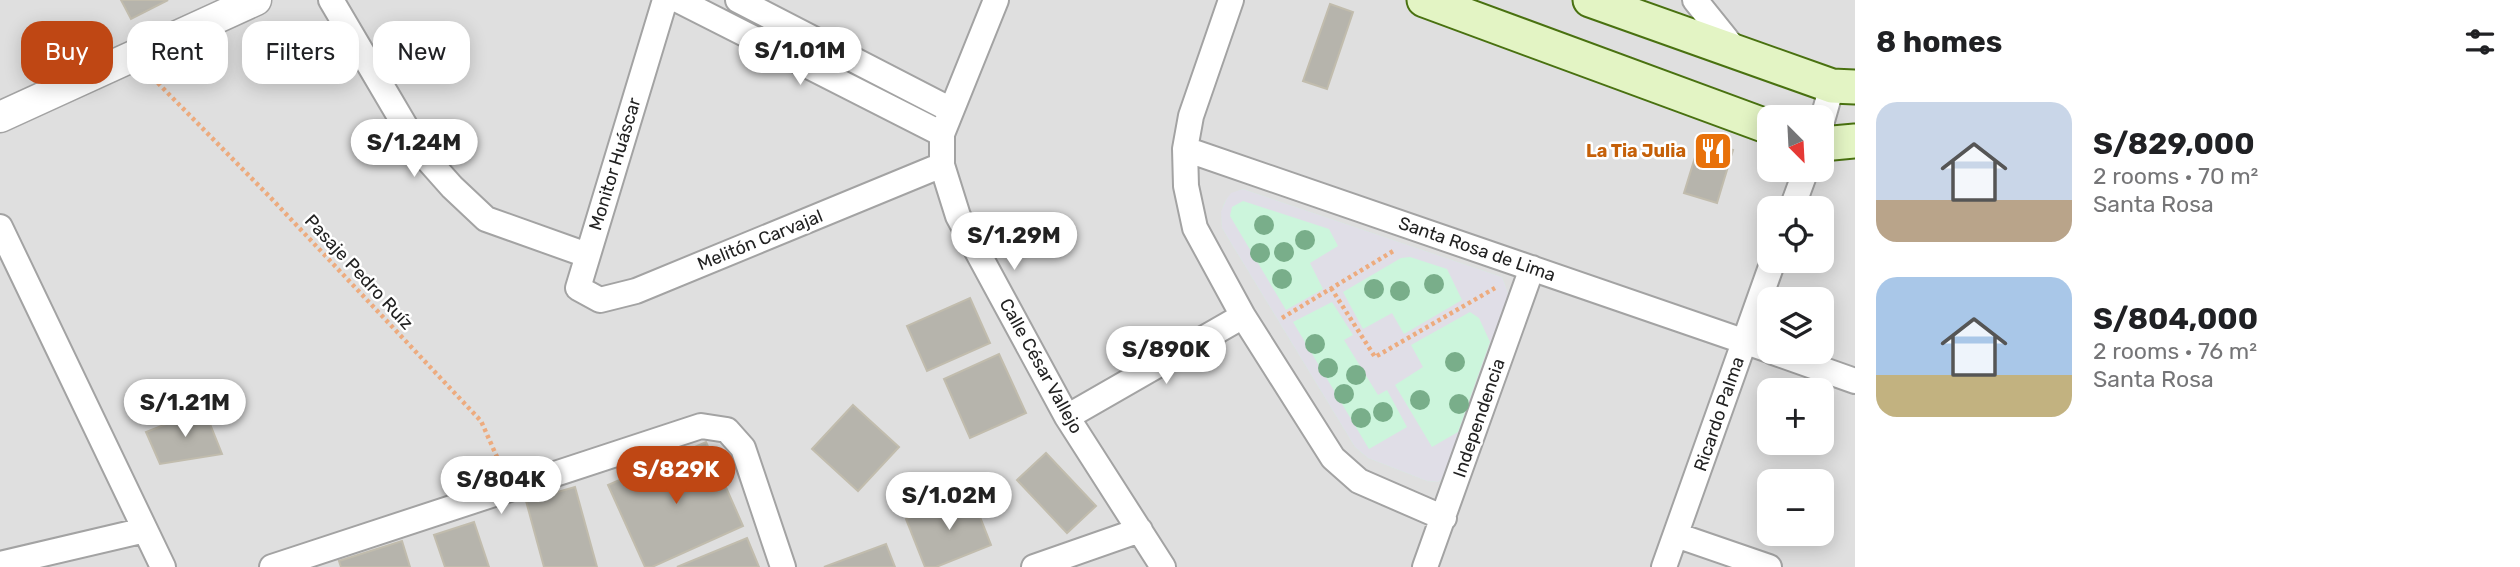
<!DOCTYPE html>
<html lang="en">
<head>
<meta charset="utf-8">
<style>
  body { margin:0; font-family:Rubik,sans-serif; background:#f6f6f6; color:#202124; height:100vh; display:flex; flex-direction:column; font-size:26px; white-space:nowrap }
  * { box-sizing:border-box; margin:0 }
  p { font-size:23px; color:#757577 }
  .icon { flex:none; width:38px; height:38px; fill:none; stroke:currentColor; stroke-width:2; stroke-linecap:round; stroke-linejoin:round }
  .map { position:relative; flex:1; overflow:hidden }
  .panel { display:flex; flex-direction:column; background:#fff; width:665px }
  .panel>* { flex:none }
  .top-card { position:absolute; left:21px; top:21px; width:665px; height:63px; display:flex; gap:14px }
  .needle { width:46px; rotate:156deg }
  .buttons { position:absolute; left:1757px; top:105px; display:grid; gap:14px }
  .buttons a { display:grid; place-items:center; width:77px; height:77px; border-radius:14px; background:#fff; box-shadow:0 4px 18px #0003; font-size:35px }
  .price { position:absolute; translate:-50% -60px; padding:0 16px; border-radius:24px; background:#fff; color:#222; font-size:23px; line-height:46px; filter:drop-shadow(0 2px 4px #0008) }
  .price::after { content:''; position:absolute; left:50%; top:42px; width:21px; height:16px; margin-left:-10px; background:inherit; clip-path:polygon(0 0,100% 0,50% 100%) }
  .price.active { background:#bf4714; color:#fff }
  ul { padding:0; list-style:none }
  li { display:flex; align-items:center; gap:21px; height:175px; padding:0 21px }
  li span { display:grid; place-items:center; flex:none; width:196px; height:140px; border-radius:21px; color:#555 }
  li>.icon { margin-inline-start:auto }
  span .icon { width:84px; height:84px; fill:#fffc; stroke-width:1 }
  li b { font-size:30px }
  h2 { display:flex; justify-content:space-between; align-items:center; height:84px; padding:0 21px; font-size:30px }
  .pill { padding:0 24px; border-radius:21px; background:#fff; box-shadow:0 4px 18px #0003; font-size:24px; line-height:63px }
  .pill.active { background:#bf4714; color:#fff }
  main { display:flex; flex:1; min-height:0 }
  .map>svg:first-child { display:block }
</style>
</head>
<body>
<main>
<div class="map">
<svg width="1855" height="567" viewBox="0 0 1855 567">
  <rect width="100%" height="100%" fill="#f1f1e9"/>
  <!-- residential -->
  <path fill="#dfdfdf" fill-rule="evenodd" d="M0,0H1855V567H0ZM1769,117H1822V170H1769ZM1769,208H1822V261H1769ZM1769,299H1822V352H1769ZM1769,390H1822V443H1769ZM1769,481H1822V534H1769Z"/>
  <!-- park -->
  <path fill="#ccf5dc" d="M1243,189L1502,277L1510,298L1449,474L1438,482L1427,481L1368,458L1355,447L1222,228C1221,208 1222,196 1243,189Z"/>
  <!-- plaza -->
  <path fill="#e0dee7" fill-rule="evenodd" d="M1243,189L1502,277L1510,298L1449,474L1438,482L1427,481L1368,458L1355,447L1222,228L1221,212L1226,200L1231,193ZM1243,201L1329,229L1338,246L1310,263L1323,289L1286,310L1230,216L1232,207ZM1410,257L1447,269L1462,300L1404,334L1392,313L1363,329L1343,292L1401,258ZM1332,302L1353,335L1344,340L1378,395L1387,390L1407,427L1369,449L1293,322ZM1470,312L1479,318L1490,342L1458,432L1432,447L1395,385L1423,367L1411,345Z"/>
  <!-- building -->
  <path fill="#b6b4ac" stroke="#c1bcad" stroke-width="2" d="M121,0H168L131,19Z
    M1330,4L1353,12L1327,89L1303,81Z
    M1700,141L1733,150L1717,203L1684,193Z
    M970,298L990,343L927,371L907,326Z
    M999,354L1026,413L970,438L944,379Z
    M853,405L899,447L858,491L812,449Z
    M204,409L222,454L160,464L146,432Z
    M706,442L743,526L652,567H645L608,485Z
    M1046,453L1096,506L1067,533L1017,480Z
    M575,487L597,567H544L526,501Z
    M971,494L991,545L936,567H925L906,519Z
    M474,522L489,567H445L434,535Z
    M747,538L759,567H677Z
    M402,541L410,567H341L339,561Z
    M886,544L895,567H824Z"/>
  <g fill="none" stroke-linecap="round" stroke-linejoin="round">
    <!-- minor casing -->
    <g stroke="#a3a3a3" stroke-width="28">
      <path id="minor" d="M331,0L420,151L452,187L486,219L587,255
        M665,0L578,288L600,300L636,291L942,165
        M678,0L942,134
        M738,0L951,110
        M996,0L942,134V165L958,216L1067,417L1163,567
        M1231,0L1191,116L1185,149L1186,186L1195,228L1243,316L1333,458L1359,481L1444,518
        M1695,0L1736,51
        M1822,121L1832,86
        M1185,149L1769,350
        M1792,208L1806,170
        M0,227L163,567
        M1773,352L1855,381
        M1067,417L1243,316
        M1676,535L1769,567
        M0,564L145,530
        M272,567L701,426L727,430L743,448L783,567
        M1034,567L1140,530
        M1425,567L1532,268
        M1664,567L1773,261"/>
    </g>
    <!-- tertiary casing -->
    <g stroke="#a3a3a3" stroke-width="33">
      <path id="tertiary" d="M0,117L256,0"/>
    </g>
    <!-- secondary casing -->
    <g stroke="#497110" stroke-width="37">
      <path id="secondary" d="M1424,0L1769,127
        M1590,0L1832,86L1855,87
        M1822,144L1855,141"/>
    </g>
    <!-- path -->
    <path stroke="#edab7e" stroke-width="4.5" stroke-dasharray="3.5 3.5" stroke-linecap="butt" d="M153,78L270,197L481,421L501,466
      M1331,288L1375,357L1495,288
      M1282,318L1395,250"/>
    <!-- minor -->
    <use href="#minor" stroke="#fff" stroke-width="24"/>
    <!-- tertiary -->
    <use href="#tertiary" stroke="#fff" stroke-width="30"/>
    <!-- secondary -->
    <use href="#secondary" stroke="#e3f4c4" stroke-width="33"/>
  </g>
  <!-- trees -->
  <g fill="#79ae8a">
    <circle cx="1264" cy="225" r="10"/>
    <circle cx="1305" cy="240" r="10"/>
    <circle cx="1284" cy="252" r="10"/>
    <circle cx="1260" cy="253" r="10"/>
    <circle cx="1282" cy="279" r="10"/>
    <circle cx="1434" cy="284" r="10"/>
    <circle cx="1374" cy="289" r="10"/>
    <circle cx="1400" cy="291" r="10"/>
    <circle cx="1315" cy="344" r="10"/>
    <circle cx="1455" cy="362" r="10"/>
    <circle cx="1328" cy="368" r="10"/>
    <circle cx="1356" cy="375" r="10"/>
    <circle cx="1344" cy="394" r="10"/>
    <circle cx="1420" cy="400" r="10"/>
    <circle cx="1459" cy="404" r="10"/>
    <circle cx="1383" cy="412" r="10"/>
    <circle cx="1361" cy="418" r="10"/>
  </g>
  <!-- icons -->
  <defs>
    <g id="restaurant-square" transform="scale(2.0125)"><rect x="-9" y="-9" width="18" height="18" rx="4" fill="#e8710a" stroke="#fff"/><path d="M-5-6h1v4h1v-4h1v4h1v-4h1v5L-1.5 .5V6h-2V.5L-5-1ZM5-6V6H3V1.5H1.5Q1.5-4 5-6Z" fill="#fff"/></g>
  </defs>
  <g fill-rule="evenodd">
    <use href="#restaurant-square" x="1713" y="151"/>
  </g>
  <g text-anchor="middle" stroke-width="5" stroke-linejoin="round" paint-order="stroke">
    <!-- food labels -->
    <g font-size="18" font-weight="bold" fill="#c56008" stroke="#fff" text-anchor="end">
      <text x="1686" y="157">La Tia Julia</text>
    </g>
    <!-- street labels -->
    <g font-size="18" fill="#222" stroke="#fff">
      <text transform="translate(615 164) rotate(-73)" y="6">Monitor Huáscar</text>
      <text transform="translate(760 240) rotate(-22)" y="6">Melitón Carvajal</text>
      <text transform="translate(1477 249) rotate(19)" y="6">Santa Rosa de Lima</text>
      <text transform="translate(359 272) rotate(47)" y="6">Pasaje Pedro Ruíz</text>
      <text transform="translate(1041 366) rotate(61)" y="6">Calle César Vallejo</text>
      <text transform="translate(1719 414) rotate(-71)" y="6">Ricardo Palma</text>
      <text transform="translate(1479 418) rotate(-71)" y="6">Independencia</text>
    </g>
  </g>
</svg>
<div class="buttons">
<a><svg class="needle" viewBox="-14 -14 28 28"><path d="M0-13l5 13h-10z" fill="#e53935"/><path d="M0 13l5-13h-10z" fill="#757577"/></svg></a>
<a><svg class="icon" aria-label="locate" viewBox="0 0 24 24"><circle cx="12" cy="12" r="6"/><path d="M12 2v4M12 18v4M2 12h4M18 12h4"/></svg></a>
<a><svg class="icon" aria-label="layers" viewBox="0 0 24 24"><path d="M12 4l9 5-9 5-9-5zM3 14l9 5 9-5"/></svg></a>
<a>+</a>
<a>−</a>
</div>
<b class="price" style="left:800px;top:87px">S/1.01M</b>
<b class="price" style="left:414px;top:179px">S/1.24M</b>
<b class="price" style="left:1014px;top:272px">S/1.29M</b>
<b class="price" style="left:1166px;top:386px">S/890K</b>
<b class="price" style="left:185px;top:439px">S/1.21M</b>
<b class="price active" style="left:676px;top:506px">S/829K</b>
<b class="price" style="left:501px;top:516px">S/804K</b>
<b class="price" style="left:949px;top:532px">S/1.02M</b>
<div class="top-card">
<a class="pill active">Buy</a>
<a class="pill">Rent</a>
<a class="pill">Filters</a>
<a class="pill">New</a>
</div>
</div>
<section class="panel">
<h2>8 homes<svg class="icon" aria-label="filters" viewBox="0 0 24 24"><path d="M4 7h16M4 17h16"/><circle cx="9" cy="7" r="2"/><circle cx="15" cy="17" r="2"/></svg></h2>
<ul>
<li><span style="background:linear-gradient(#c9d6e8 70%,#b9a48a 0)"><svg class="icon" aria-label="home" viewBox="0 0 24 24"><path d="M3 11l9-7 9 7M6 9v11h12V9"/></svg></span><div><b>S/829,000</b><p>2 rooms · 70 m²</p><p>Santa Rosa</p></div></li>
<li><span style="background:linear-gradient(#a9c7e8 70%,#c2b280 0)"><svg class="icon" aria-label="home" viewBox="0 0 24 24"><path d="M3 11l9-7 9 7M6 9v11h12V9"/></svg></span><div><b>S/804,000</b><p>2 rooms · 76 m²</p><p>Santa Rosa</p></div></li>
</ul>
</section>
</main>
</body>
</html>
